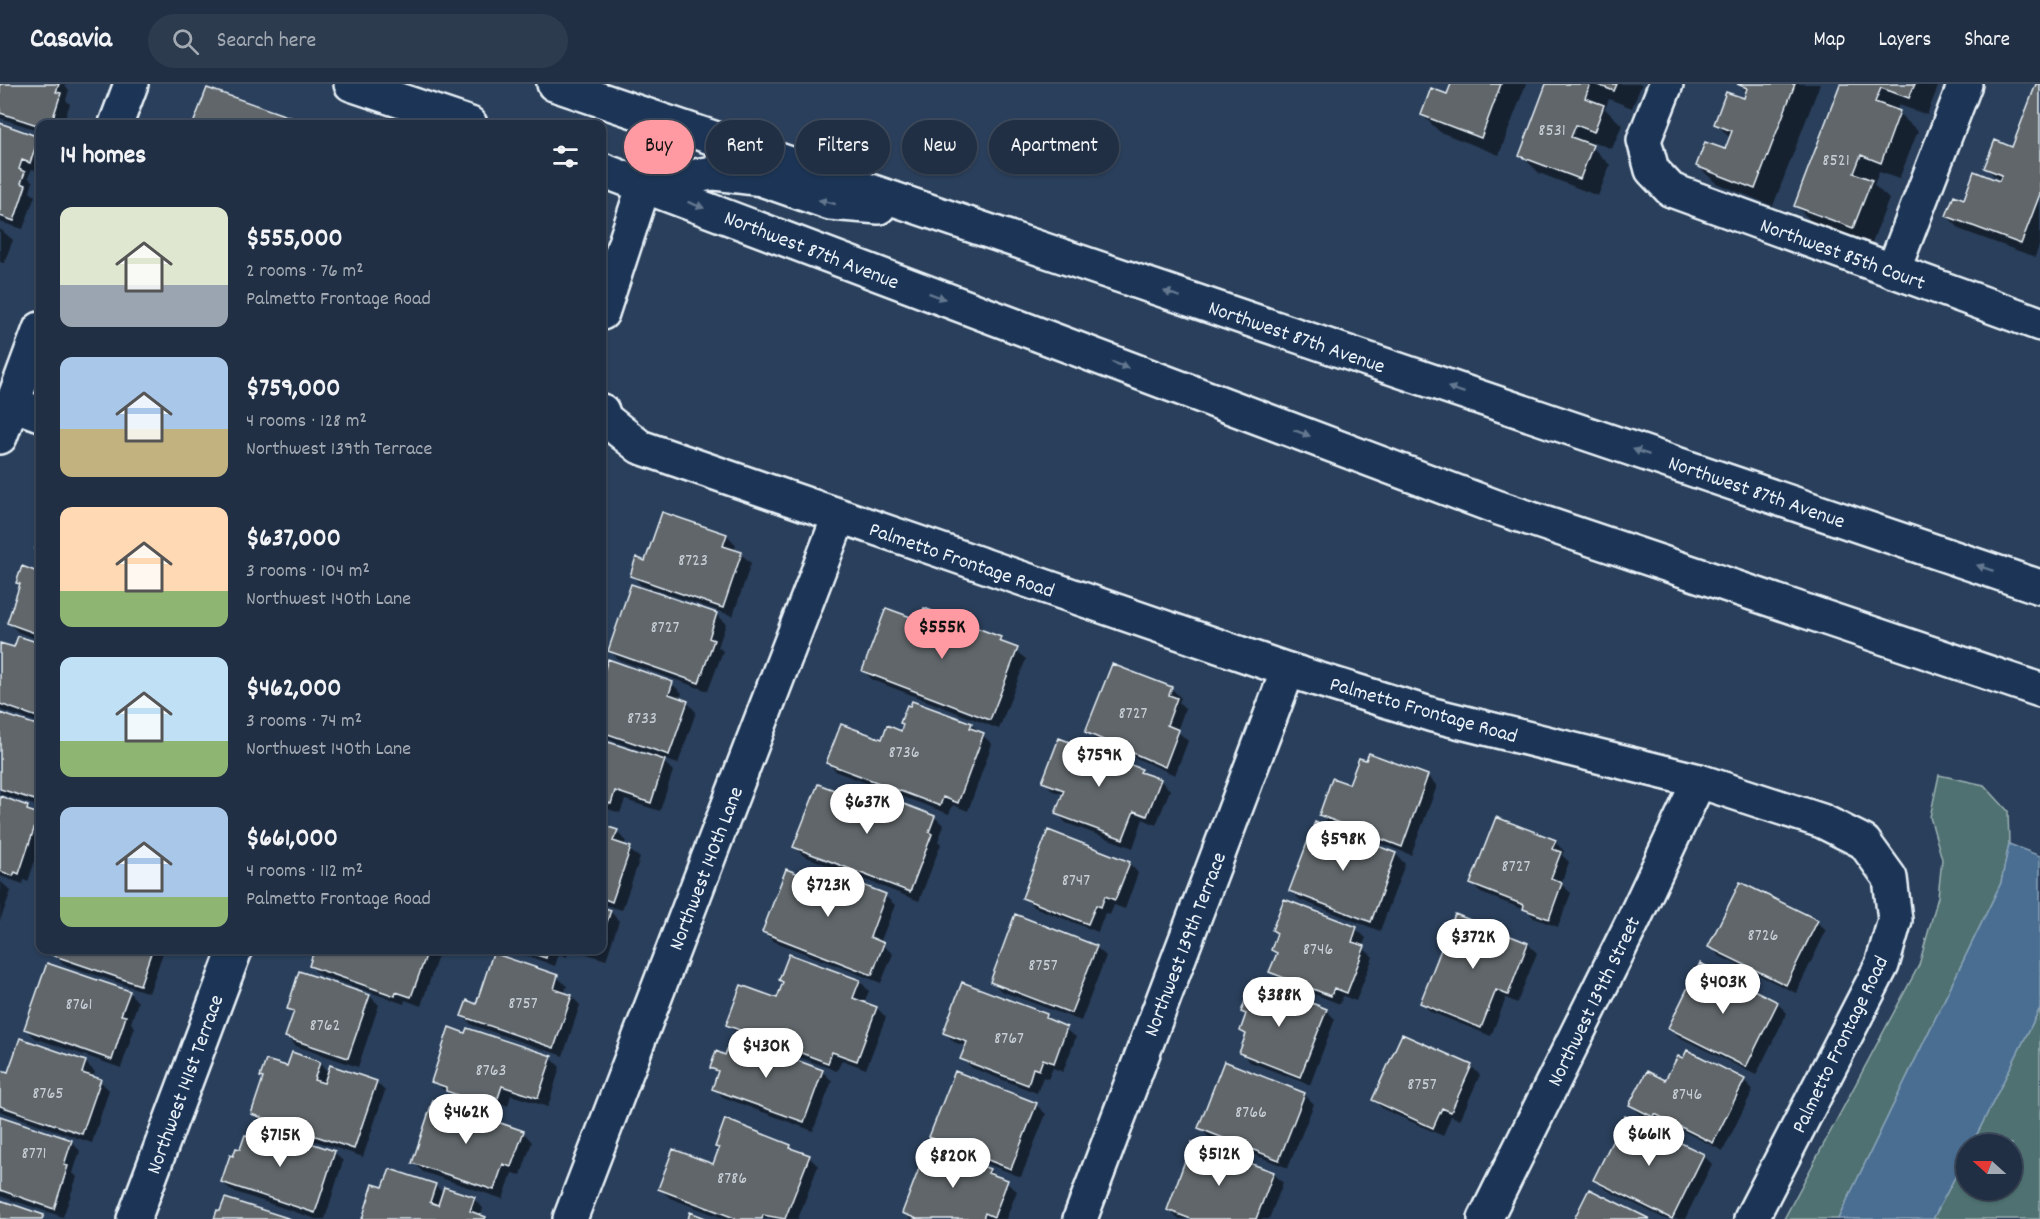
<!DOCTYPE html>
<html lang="en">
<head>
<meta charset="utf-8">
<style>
  body { margin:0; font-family:Dekko,sans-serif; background:#2d3b4f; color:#f1f3f6; height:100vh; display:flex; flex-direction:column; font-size:22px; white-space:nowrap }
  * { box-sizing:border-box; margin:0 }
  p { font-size:20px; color:#a2a9b2 }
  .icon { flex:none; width:33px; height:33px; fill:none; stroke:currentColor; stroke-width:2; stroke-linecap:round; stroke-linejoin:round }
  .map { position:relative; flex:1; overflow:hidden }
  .drawer { position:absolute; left:36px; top:36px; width:570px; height:834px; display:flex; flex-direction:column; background:#202f44; border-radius:12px; box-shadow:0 2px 4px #0004,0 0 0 2px #3d4a5d }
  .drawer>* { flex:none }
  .top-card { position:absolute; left:624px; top:36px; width:570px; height:54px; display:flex; gap:12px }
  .needle { width:39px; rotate:291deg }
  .controls { position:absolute; left:1956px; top:1050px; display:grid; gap:12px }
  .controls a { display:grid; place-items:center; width:66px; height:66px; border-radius:50%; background:#202f44; box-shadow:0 2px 4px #0004,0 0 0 2px #3d4a5d; font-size:30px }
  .price { position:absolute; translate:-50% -51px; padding:0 14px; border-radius:21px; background:#fff; color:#222; font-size:20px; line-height:39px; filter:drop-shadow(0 2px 3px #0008) }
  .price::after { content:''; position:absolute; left:50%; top:36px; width:18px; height:14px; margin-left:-9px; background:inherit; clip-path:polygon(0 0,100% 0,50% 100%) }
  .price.current { background:#ff9aa2; color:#111 }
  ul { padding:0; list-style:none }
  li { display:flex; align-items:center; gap:18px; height:150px; padding:0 24px }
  li span { display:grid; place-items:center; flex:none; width:168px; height:120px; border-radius:12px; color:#555 }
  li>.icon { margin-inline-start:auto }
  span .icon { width:72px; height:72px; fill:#fffc; stroke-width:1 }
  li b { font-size:26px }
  h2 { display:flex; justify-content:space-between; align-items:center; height:72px; padding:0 24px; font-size:26px }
  .pill { padding:0 21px; border-radius:27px; background:#202f44; box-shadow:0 2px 4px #0004,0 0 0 2px #3d4a5d; font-size:21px; line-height:54px }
  .pill.current { background:#ff9aa2; color:#111 }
  header { display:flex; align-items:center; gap:36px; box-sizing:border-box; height:84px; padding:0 30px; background:#202f44; border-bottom:2px solid #3d4a5d }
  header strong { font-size:28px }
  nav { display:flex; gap:33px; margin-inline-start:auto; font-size:21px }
  .search { width:420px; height:54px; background:#2d3b4f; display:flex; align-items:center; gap:15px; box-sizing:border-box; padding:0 21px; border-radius:33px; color:#a2a9b2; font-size:22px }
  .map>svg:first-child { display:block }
</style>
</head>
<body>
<header>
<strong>Casavia</strong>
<div class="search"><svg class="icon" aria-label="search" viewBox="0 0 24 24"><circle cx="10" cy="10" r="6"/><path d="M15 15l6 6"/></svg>Search here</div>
<nav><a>Map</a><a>Layers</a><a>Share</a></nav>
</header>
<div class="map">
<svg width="2040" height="1135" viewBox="0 0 2040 1135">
  <rect width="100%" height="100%" fill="#2a3f5b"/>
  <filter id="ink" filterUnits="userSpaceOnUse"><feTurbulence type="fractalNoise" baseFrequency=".0167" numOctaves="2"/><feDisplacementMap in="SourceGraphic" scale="12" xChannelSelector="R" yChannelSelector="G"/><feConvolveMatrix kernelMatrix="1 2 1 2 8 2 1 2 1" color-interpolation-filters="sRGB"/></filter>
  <g filter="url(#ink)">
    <!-- green -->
    <path fill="#507171" stroke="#9cb1b4" stroke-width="1.5" d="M1939,691L1984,701L2008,727L2009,760L2001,799L1838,1135H1784L1919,881L1938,813L1942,775L1930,733Z
      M2040,924V1135H1933L1966,1072V1106H2012V1060H1972Z"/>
    <!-- water -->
    <path fill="#496e91" stroke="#89a2ba" stroke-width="1.5" d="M2009,760L2040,772V924L1972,1060H1966V1072L1933,1135H1838L2001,799Z"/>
    <!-- shadow -->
    <path fill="#0007" d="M0,0H64L69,6L66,16L70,20L63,40H40V47L0,34Z
      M1452,0H1526L1499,71L1440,48L1422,31L1448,12Z
      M1548,0H1642L1632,24L1609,15L1605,25L1622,41L1612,65L1594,58L1592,63L1610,81L1598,112L1539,89L1521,71Z
      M1739,0H1820L1773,122L1716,99L1698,82L1726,67L1731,55L1716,39L1744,16L1747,9Z
      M1841,0H1939L1927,31L1899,21L1896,27L1918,47L1899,95L1879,88L1874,101L1889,115L1871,161L1813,139L1795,121Z
      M2037,0H2040V159L2035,173L1961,146L1947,132L1965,117L2002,99L1986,84L2013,64Z
      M208,6L306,40H195Z
      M0,41L40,56V84L39,87L32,85L28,93L33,98L30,108L35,112L23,145L0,138Z
      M0,145L13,156L4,179L0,178Z
      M663,430L727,451L736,461L734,467L741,470L751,479L733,532L641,501L632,491L646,479Z
      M23,484L40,491V556L18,548L8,538L21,502L18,498Z
      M632,502L717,531L726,540L718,563L723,567L708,607L619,576L610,567Z
      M920,538L1000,555L1026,575L999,645L873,596L863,587Z
      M19,554L40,561L36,584L39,585L40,581V639L0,626V561L15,565Z
      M609,577L672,600L682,609L679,616L687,618L696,628L678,680L660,674L673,687L660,727L625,716L620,729L608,725L605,732L602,731V657L649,673L650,670L602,653V599Z
      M1171,604L1181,614L1179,618L1185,625L1177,647L1188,657L1175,691L1097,657L1087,648Z
      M0,630L40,644V723L0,710Z
      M971,640L992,660L968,727L953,721L949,730L837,688L828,679L883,657Z
      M1370,671L1428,692L1437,702L1411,771L1330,740L1320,731L1350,702L1367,678Z
      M1141,686L1146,691L1160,696L1170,706L1156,741L1143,735L1133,764L1066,739L1057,729L1064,710L1053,707L1044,697Z
      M858,704L935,733L944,742L938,757L941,760L919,817L804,772L794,763L854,715Z
      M0,714L27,723L40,734V761L28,798L24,796L23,800L0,792Z
      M1316,740L1396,770L1405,780L1380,847L1300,816L1291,807Z
      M602,742L617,748L626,757L624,762L640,774L622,826L602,820Z
      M1555,758L1564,767L1562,771L1569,778L1561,800L1571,809L1558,843L1534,834L1528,827L1481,809L1472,800Z
      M1129,779L1138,789L1125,825L1114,821L1110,831L1105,829L1098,848L1034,823L1024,814Z
      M0,797L11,807L0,837Z
      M885,812L895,821L880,859L893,870L881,899L773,857L763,847Z
      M602,824L610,827L619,837L606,876L574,866H602Z
      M1817,838L1826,847L1796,909L1719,872L1710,862Z
      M1356,845L1366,854L1362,863L1373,873L1356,917L1343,912L1340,920L1280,897L1271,888L1277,871L1272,866L1278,851L1274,846Z
      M1528,860L1537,869L1517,919L1506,914L1491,952L1431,928L1422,919Z
      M1096,863L1106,872L1081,937L1001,907L991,897Z
      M56,866H159L163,869L149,909L63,880L54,871Z
      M315,866H440L421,922L405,916L404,920L320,891L310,882Z
      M512,866H569L567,873L559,870L555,882Z
      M1701,881L1777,919L1787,929L1756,991L1679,953L1670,944Z
      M557,893L567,902L564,910L571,912L580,921L563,972L472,941L463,932L477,922Z
      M780,896L860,897L869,907L864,919L877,924L886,933L866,985L842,976L837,987L737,950L728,940L778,916L784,900Z
      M129,908L138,918L131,939L135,943L121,984L35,954L26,945Z
      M370,912L379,921L358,983L296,962L287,953L294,930L288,924Z
      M1326,926L1335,935L1310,1001L1250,978L1241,969L1247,952L1241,947L1247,932L1243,928Z
      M1046,932L1076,953L1063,988L1053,984L1048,995L1043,993L1037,1009L972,984L962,975L967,963L954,958L945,949Z
      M725,973L822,987L832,997L813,1047L723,1013L714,1004L719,990L712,984Z
      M551,974L560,983L548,1023L511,1011L508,1022L501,1019L497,1030L457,1016L432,997Z
      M85,978L95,988L93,994L100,997L109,1006L92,1059L0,1027V992Z
      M319,979L329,989L376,998L385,1007L363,1073L262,1039L253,1029L288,984Z
      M1471,982L1480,991L1460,1036L1451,1032L1443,1052L1383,1025L1374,1016Z
      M956,989L1036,1021L1046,1030L1021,1093L941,1062L931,1052Z
      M1744,996L1753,1006L1723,1067L1665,1038L1663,1041L1640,1030L1631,1021L1666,998Z
      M1304,1010L1314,1020L1288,1084L1209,1053L1200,1044Z
      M0,1034L71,1057L80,1067L73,1089L77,1093L63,1133L0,1112Z
      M523,1048L532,1058L521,1091L512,1089L503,1115L423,1088L413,1078Z
      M717,1062H790L796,1068L809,1073L818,1082L798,1135H725L670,1114L660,1105L714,1082L720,1066Z
      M334,1068L343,1077L325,1135H316L232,1107L222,1098Z
      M1703,1071L1712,1080L1685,1135H1665L1605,1105L1595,1096Z
      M989,1086L1017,1107L1006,1135H910L904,1129Z
      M1273,1089L1283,1099L1269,1135H1178L1169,1126Z
      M435,1101L444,1110L474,1115L483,1124L481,1132L486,1135H363Z"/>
    <!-- building -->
    <path fill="#60666b" stroke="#e8f1f8" stroke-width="1.5" d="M0,0H59L56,8L61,9L51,40L40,42L0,29Z
      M1451,0H1501L1481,54L1421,31L1431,4L1447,10Z
      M1546,0H1590L1585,14L1604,21L1594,48L1576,41L1571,53L1593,61L1580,95L1519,72Z
      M1595,0H1617L1614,7Z
      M1737,0H1795L1755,105L1696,82L1705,58L1725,65L1732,47L1714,40L1726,8L1744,14L1747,4Z
      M1840,0H1915L1909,14L1881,4L1875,18L1900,27L1881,79L1861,71L1854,89L1872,96L1853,144L1794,122Z
      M2036,0H2040V110L2021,160L1946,132L1954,111L1964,115L1974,87L1999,97L2002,91L1984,84L1995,56L2012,63Z
      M207,4L310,40H193Z
      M0,39L39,53L30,79L22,76L19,85L25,88L21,99L26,101L14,137L0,132Z
      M662,428L727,450L723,462L742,468L723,524L630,492L636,473L645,477Z
      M40,449V467L35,465Z
      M22,482L40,489V551L7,539L20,500L16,499Z
      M631,500L717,529L709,554L714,556L699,599L608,567Z
      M886,524L919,536L924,524L1001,553L999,557L1018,564L990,636L862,587Z
      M18,552L40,559V634L0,620V559L14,563Z
      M608,575L673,598L669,610L688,617L669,671L602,648V594Z
      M1112,580L1172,603L1169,611L1177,614L1167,641L1179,646L1165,683L1085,648Z
      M912,617L972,639L970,644L984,649L958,719L943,713L940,722L826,679L841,640L882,655L887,641L901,647L903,640L900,639L907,621L910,622Z
      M0,629L40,642V710L38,709L35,716L0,705Z
      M1059,654L1142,685L1140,688L1161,695L1147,732L1134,727L1123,755L1055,730L1064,706L1042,698Z
      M602,656L665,676L651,719L615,707L611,720L602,717Z
      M1369,669L1428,691L1402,763L1319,731L1332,694L1349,700L1359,674L1366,676Z
      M818,700L853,713L857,702L935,732L929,748L932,750L910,808L793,763Z
      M0,712L28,722L27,726L39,730L19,790L15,788L13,792L0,787Z
      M1496,733L1556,756L1552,765L1561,768L1551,794L1562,799L1549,835L1523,825L1524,821L1470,800Z
      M1315,738L1396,769L1371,838L1289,807Z
      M602,741L618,746L613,757L631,763L612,818L602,814Z
      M1048,746L1130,778L1115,816L1105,812L1101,823L1096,821L1088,840L1022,814Z
      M786,785L820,798L824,786L886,810L870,853L884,859L872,891L762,848Z
      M1740,798L1818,836L1786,901L1708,863Z
      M1284,815L1357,843L1352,858L1365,862L1347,909L1334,904L1331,912L1269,888L1277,869L1271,866L1277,849L1272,846Z
      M602,823L611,826L602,853Z
      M1015,830L1097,862L1071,929L990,898Z
      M1455,830L1528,859L1508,911L1496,906L1481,944L1420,919Z
      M54,866H152L140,901L52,871Z
      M314,866H428L411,913L396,908L395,912L309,882Z
      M522,866H548L546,874Z
      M493,869L558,891L554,905L572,911L554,964L461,932L467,916L476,920Z
      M789,870L860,896L853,914L877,923L857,977L832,968L828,979L726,941L741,901L777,914L783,898L779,896Z
      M47,879L130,907L121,931L126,932L112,976L24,945Z
      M1700,879L1778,918L1746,983L1668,944Z
      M299,887L370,911L348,974L285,953L294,927L287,925Z
      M1253,896L1327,925L1300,993L1239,969L1246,950L1240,947L1246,930L1241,928Z
      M962,898L1047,930L1046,934L1067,943L1054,979L1043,975L1039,986L1033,984L1028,1001L960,975L967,958L943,949Z
      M449,943L465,949L467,944L552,972L538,1014L502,1002L498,1014L491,1011L488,1022L446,1007V1003L431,998Z
      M1402,950L1472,981L1451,1028L1442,1024L1433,1044L1372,1016Z
      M732,952L823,986L804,1038L712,1005L718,987L710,984L716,967L725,971Z
      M20,954L86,977L82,989L101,995L82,1050L0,1022V988L1,986L8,988Z
      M1687,966L1745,995L1713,1059L1655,1030L1653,1033L1629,1021L1647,987L1665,996L1678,972L1683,974Z
      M292,968L320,978L314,996L324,999L330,981L377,997L354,1065L251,1030L263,994L260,993L266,976L287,982Z
      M1224,977L1305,1009L1279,1076L1198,1044Z
      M955,987L1037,1019L1011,1085L929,1053Z
      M433,1016L524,1047L511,1083L503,1080L494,1106L412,1079Z
      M0,1032L72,1056L64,1081L68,1082L54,1125L0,1106Z
      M1625,1032L1704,1070L1672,1135L1593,1096Z
      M725,1035L791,1061L790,1064L810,1071L785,1135L763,1131L762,1135H737L658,1105L673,1065L713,1080L719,1064L715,1063Z
      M253,1040L335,1067L315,1129L221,1098L230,1071L233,1072L236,1064L240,1065L245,1051L249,1052Z
      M1192,1058L1274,1088L1256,1135H1191L1167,1126Z
      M928,1061L990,1085L988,1089L1008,1096L994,1133L985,1129L983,1135H917L902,1129Z
      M390,1085L436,1100L430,1118L438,1121L444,1103L475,1113L470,1127L486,1133L485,1135H362L373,1100L383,1103Z
      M1589,1105L1650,1135H1574Z
      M225,1114L291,1135H214L217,1126L220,1127Z
      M0,1116L44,1131L42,1135H0Z
      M690,1128L708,1135H688Z"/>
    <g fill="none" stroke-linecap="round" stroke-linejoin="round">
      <!-- street casing -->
      <g stroke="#e8f1f8" stroke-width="38">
        <path id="street" d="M1666,0L1644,56L1652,86L1671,106L2040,240
          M116,40L131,0
          M1893,187L1965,0
          M13,320L40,330
          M0,353L40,245
          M134,1135L235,866
          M570,1135L839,433
          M1080,1135L1288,586
          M1485,1135L1633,837L1699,697"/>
      </g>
      <!-- secondary casing -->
      <g stroke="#e8f1f8" stroke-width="38">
        <path id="secondary" d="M351,0L470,40
          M554,0L2040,503
          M602,86L1499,424L2040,606
          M602,229L644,101L713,89L761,95L830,119L879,123
          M602,327L605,335L640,363L1288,586L1433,631L1699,697L1822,737L1864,758L1890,794L1895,836L1882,881L1751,1135"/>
      </g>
      <!-- street -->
      <use href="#street" stroke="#1d3557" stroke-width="33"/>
      <!-- secondary -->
      <use href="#secondary" stroke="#1d3557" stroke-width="33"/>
    </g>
    <!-- one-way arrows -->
    <defs><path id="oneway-solid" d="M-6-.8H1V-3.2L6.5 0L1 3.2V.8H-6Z" transform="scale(1.5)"/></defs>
    <g fill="#64778f">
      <use href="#oneway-solid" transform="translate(827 118) rotate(-166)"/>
      <use href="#oneway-solid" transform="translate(696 121) rotate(21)"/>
      <use href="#oneway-solid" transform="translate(1172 210) rotate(-161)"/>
      <use href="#oneway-solid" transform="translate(937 212) rotate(21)"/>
      <use href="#oneway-solid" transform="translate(1120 281) rotate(21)"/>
      <use href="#oneway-solid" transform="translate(1456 306) rotate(-161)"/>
      <use href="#oneway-solid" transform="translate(1302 349) rotate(21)"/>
      <use href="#oneway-solid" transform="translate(1641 368) rotate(-161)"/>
      <use href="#oneway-solid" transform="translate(1985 484) rotate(-161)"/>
    </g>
  </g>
  <g text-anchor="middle" stroke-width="5" stroke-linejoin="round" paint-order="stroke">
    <!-- number labels -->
    <g font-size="18" fill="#c6ced5">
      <text x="1552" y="51">8531</text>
      <text x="1836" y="81">8521</text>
      <text x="693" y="481">8723</text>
      <text x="665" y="548">8727</text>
      <text x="1133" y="634">8727</text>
      <text x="642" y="639">8733</text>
      <text x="904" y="673">8736</text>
      <text x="1516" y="787">8727</text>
      <text x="1076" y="801">8747</text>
      <text x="1763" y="856">8726</text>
      <text x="1318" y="870">8746</text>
      <text x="1043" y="886">8757</text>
      <text x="523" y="924">8757</text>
      <text x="79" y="925">8761</text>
      <text x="325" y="946">8762</text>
      <text x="1009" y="959">8767</text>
      <text x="491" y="991">8763</text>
      <text x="1422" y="1005">8757</text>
      <text x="48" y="1014">8765</text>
      <text x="1687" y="1015">8746</text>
      <text x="1251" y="1033">8766</text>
      <text x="34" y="1074">8771</text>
      <text x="732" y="1099">8786</text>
    </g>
    <!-- street labels -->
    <g font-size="21" fill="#e8f1f8" stroke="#1d3557">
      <text transform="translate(812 165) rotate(21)" y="7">Northwest 87th Avenue</text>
      <text transform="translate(1843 169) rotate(20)" y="7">Northwest 85th Court</text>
      <text transform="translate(1297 252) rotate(19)" y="7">Northwest 87th Avenue</text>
      <text transform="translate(1757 407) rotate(19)" y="7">Northwest 87th Avenue</text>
      <text transform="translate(962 475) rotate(19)" y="7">Palmetto Frontage Road</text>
      <text transform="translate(1424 625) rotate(16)" y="7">Palmetto Frontage Road</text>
      <text transform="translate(705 784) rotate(-69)" y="7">Northwest 140th Lane</text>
      <text transform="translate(1184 860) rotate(-69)" y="7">Northwest 139th Terrace</text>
      <text transform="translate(1593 917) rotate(-64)" y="7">Northwest 139th Street</text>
      <text transform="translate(1839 960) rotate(-64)" y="7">Palmetto Frontage Road</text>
      <text transform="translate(184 1000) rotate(-70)" y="7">Northwest 141st Terrace</text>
    </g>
  </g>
</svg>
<div class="controls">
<a><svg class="needle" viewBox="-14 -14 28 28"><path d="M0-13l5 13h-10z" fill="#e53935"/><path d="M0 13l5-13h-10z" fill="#a2a9b2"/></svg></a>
</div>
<b class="price current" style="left:942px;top:576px">$555K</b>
<b class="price" style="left:1099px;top:704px">$759K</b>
<b class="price" style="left:867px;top:751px">$637K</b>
<b class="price" style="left:1343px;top:788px">$598K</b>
<b class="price" style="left:828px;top:834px">$723K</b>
<b class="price" style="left:1473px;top:886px">$372K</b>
<b class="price" style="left:1723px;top:931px">$403K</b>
<b class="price" style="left:1279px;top:944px">$388K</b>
<b class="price" style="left:766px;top:995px">$430K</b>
<b class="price" style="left:466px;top:1061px">$462K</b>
<b class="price" style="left:1649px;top:1083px">$661K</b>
<b class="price" style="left:280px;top:1084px">$715K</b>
<b class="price" style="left:1219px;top:1103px">$512K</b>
<b class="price" style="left:953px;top:1105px">$820K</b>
<div class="top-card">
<a class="pill current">Buy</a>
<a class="pill">Rent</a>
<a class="pill">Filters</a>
<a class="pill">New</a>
<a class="pill">Apartment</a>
</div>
<section class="drawer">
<h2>14 homes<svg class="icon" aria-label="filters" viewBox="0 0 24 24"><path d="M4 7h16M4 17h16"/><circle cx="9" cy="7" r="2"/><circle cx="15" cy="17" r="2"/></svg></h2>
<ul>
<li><span style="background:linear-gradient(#dfe7d0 65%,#9aa5b1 0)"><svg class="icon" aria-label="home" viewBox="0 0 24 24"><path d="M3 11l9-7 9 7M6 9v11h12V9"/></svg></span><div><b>$555,000</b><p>2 rooms · 76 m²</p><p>Palmetto Frontage Road</p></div></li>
<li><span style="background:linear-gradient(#a9c7e8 60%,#c2b280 0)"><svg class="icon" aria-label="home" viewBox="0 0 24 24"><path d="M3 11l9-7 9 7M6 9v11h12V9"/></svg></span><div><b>$759,000</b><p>4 rooms · 128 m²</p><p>Northwest 139th Terrace</p></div></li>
<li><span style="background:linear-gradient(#ffd9b3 70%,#8fb573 0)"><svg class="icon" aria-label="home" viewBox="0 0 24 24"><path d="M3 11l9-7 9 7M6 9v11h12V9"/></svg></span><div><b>$637,000</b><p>3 rooms · 104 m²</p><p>Northwest 140th Lane</p></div></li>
<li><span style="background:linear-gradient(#bfe0f5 70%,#8fb573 0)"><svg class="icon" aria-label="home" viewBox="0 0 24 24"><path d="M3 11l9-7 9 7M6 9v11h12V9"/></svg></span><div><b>$462,000</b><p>3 rooms · 74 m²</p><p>Northwest 140th Lane</p></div></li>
<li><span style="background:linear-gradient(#a9c7e8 75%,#8fb573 0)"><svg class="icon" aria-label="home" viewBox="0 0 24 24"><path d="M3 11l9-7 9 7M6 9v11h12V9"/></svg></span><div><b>$661,000</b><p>4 rooms · 112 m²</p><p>Palmetto Frontage Road</p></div></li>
</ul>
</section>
</div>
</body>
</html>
